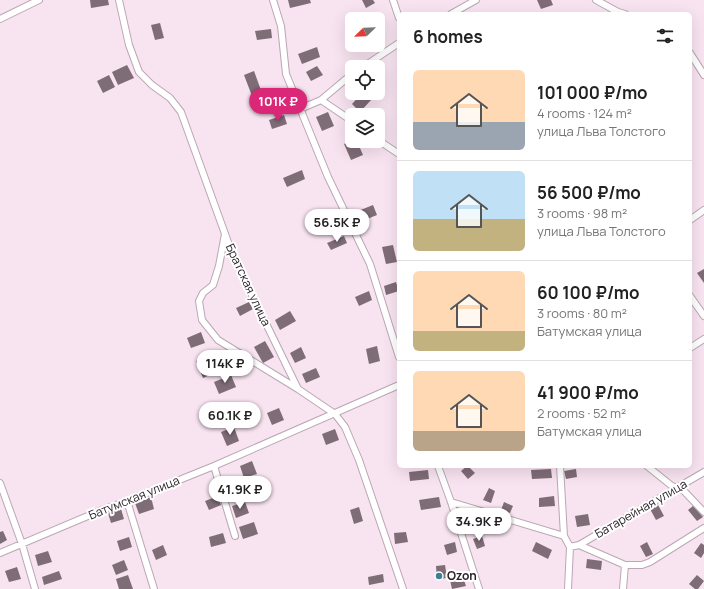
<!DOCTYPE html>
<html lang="en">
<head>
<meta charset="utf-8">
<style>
  body { margin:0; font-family:Manrope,sans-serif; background:#f6f6f6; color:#222; height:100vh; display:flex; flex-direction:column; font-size:15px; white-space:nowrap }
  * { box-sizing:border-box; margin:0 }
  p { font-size:13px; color:#767676 }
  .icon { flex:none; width:22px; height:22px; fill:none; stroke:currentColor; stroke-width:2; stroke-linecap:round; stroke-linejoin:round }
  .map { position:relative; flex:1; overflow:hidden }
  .details { position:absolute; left:397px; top:12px; width:295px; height:456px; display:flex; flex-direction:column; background:#fff; border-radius:6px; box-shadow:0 4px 16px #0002 }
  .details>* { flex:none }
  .needle { width:26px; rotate:247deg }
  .buttons { position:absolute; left:345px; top:12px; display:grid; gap:8px }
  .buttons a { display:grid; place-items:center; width:40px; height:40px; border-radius:6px; background:#fff; box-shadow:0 4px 16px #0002; font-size:20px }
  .price { position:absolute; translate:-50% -34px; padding:0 9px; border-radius:14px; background:#fff; color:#222; font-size:13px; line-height:26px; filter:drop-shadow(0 1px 2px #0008) }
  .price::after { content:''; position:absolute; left:50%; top:24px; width:12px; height:9px; margin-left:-6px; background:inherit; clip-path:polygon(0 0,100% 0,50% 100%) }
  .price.on { background:#db2777; color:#fff }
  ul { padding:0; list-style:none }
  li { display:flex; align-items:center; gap:12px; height:100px; padding:0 16px }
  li+li { border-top:1px solid #e0e0e0 }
  li span { display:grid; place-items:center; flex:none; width:112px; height:80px; border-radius:6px; color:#555 }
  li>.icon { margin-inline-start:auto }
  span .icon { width:48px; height:48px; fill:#fffc; stroke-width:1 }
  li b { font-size:17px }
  h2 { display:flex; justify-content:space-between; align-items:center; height:48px; padding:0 16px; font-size:17px }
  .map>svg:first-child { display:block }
</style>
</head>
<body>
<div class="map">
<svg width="704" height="589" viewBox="0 0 704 589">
  <rect width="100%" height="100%" fill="#f8e3f0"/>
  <!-- building -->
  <path fill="#7e6c77" d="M90,0H108L109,5L91,8Z
    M288,0H310L311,3L290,8Z
    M362,0H373L375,3L366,8Z
    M537,0H551L553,5L541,9Z
    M160,23L164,38L155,40L151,25Z
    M271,29L272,38L257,40L255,31Z
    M317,47L320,57L302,64L298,54Z
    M127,65L134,78L118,85L112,72Z
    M317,66L323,75L311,81L306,72Z
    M254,71L262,93L252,96L244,75Z
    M109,75L115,87L103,93L97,81Z
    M362,93H365L372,99L360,112L352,104Z
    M328,112L334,126L322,131L316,117Z
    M284,115L287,124L272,129L269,120Z
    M352,140L357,141L363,155L351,160L344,144Z
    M302,170L305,179L287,187L283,178Z
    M373,205L377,215L362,221L358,211Z
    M344,236L347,243L331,250L327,243Z
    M393,245L397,262L386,264L382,247Z
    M704,269V283L697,273Z
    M396,282L399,291L386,295L384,286Z
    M369,291L372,300L359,306L355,297Z
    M249,302L253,309L240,316L236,308Z
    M290,311L296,321L280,330L275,320Z
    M201,332L205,343L191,348L187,338Z
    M265,341L274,357L263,363L254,347Z
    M377,346L380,361L369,364L366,349Z
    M301,347L306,358L295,363L290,353Z
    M210,355L217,372L203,378L196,361Z
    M316,368L320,377L306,383L302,374Z
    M231,375L236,387L219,394L214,382Z
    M279,408L284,420L272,425L267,413Z
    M234,427L239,441L227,446L221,432Z
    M335,429L339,440L326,445L322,434Z
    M252,461L257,474L244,478L240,466Z
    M467,466H468L475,473L468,479L461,471Z
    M551,469L552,478L532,479L531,470Z
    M576,469L577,477L566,479L564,471Z
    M428,470L429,479L410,481L409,472Z
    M489,488L495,491L491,503L483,500Z
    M218,496L221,505L209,510L205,501Z
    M554,496L555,506L539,507V498Z
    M151,497L154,509L139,514L135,503Z
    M439,497L441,507L421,510L419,500Z
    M245,502L249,513L236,518L232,506Z
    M504,502L513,506L510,513L501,510Z
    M657,503L664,516L656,520L649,507Z
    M693,506L703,517L697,521L688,510Z
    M359,507L363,521L354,524L350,510Z
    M121,509L124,519L111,523L108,513Z
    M588,514L590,525L577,527L575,516Z
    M254,522L258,534L243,539L239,527Z
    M3,531L7,540L0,544V532Z
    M406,532L408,542L395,544L394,533Z
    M223,533L226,543L211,547L209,537Z
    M482,536L485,546L477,549L473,539Z
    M129,537L132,547L120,551L117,541Z
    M455,542L457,552L447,555L444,545Z
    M536,542L552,550L548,559L532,551Z
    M647,542L653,554L646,557L640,546Z
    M701,543L704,545V553L701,558L694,553Z
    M163,545L167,555L156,560L152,550Z
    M48,551L52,562L38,566L35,555Z
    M587,559L602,561L601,570L586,568Z
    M124,560L128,570L116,575L112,565Z
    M445,565L447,578L437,579L436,566Z
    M17,567L21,579L9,582L5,571Z
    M59,571L62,579L44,585L42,577Z
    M383,574L384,582L369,585L368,577Z
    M128,575L133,589H119L116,579Z
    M697,575L704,581L698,589H695L689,584Z
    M463,577L466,586L452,589L450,580Z"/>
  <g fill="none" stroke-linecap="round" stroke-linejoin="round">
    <!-- street casing -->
    <g stroke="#bba7b4" stroke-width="8">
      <path id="street" d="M119,0L129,45L139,72L152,85L170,98L181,112L233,256L298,389L335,414L345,427L359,460L403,589
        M273,0L281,26L286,74L328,177L370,264L399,357
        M393,0L399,18
        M596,0L618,12L625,14
        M451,14L476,0
        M0,19L39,0
        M690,53L704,75
        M363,67L399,43
        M321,100L352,74
        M300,109L321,100L352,121
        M378,140L399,154
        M690,220L704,210
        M225,234L219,266L213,285L203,293L199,301L202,320L218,340L298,389
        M690,296L704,316
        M690,348L704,339
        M214,466L235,536
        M438,466L451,502L479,589
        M560,466L564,536L570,547L568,589
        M647,466L672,486L683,490L704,512
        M0,483L22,544L35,589
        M127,501L154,589
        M451,502L564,536
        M579,545L704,472
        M570,547L579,545L625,565H642L650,562L704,528
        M0,553L102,510L127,501L214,466L399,385
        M623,589L625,565"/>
    </g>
    <!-- street -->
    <use href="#street" stroke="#fff" stroke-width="6"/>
  </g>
  <!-- markers -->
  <circle fill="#3d8091" stroke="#fff" stroke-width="1.5" cx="439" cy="576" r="4"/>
  <g text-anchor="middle" stroke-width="4" stroke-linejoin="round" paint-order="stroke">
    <!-- street labels -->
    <g font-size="12" fill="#2a2227" stroke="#fff">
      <text transform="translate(248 285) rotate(65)" y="4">Братская улица</text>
      <text transform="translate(134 498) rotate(-22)" y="4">Батумская улица</text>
      <text transform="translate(641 509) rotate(-30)" y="4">Батарейная улица</text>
    </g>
    <!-- poi labels -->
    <g font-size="12" font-weight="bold" fill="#2a2227" stroke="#fff" text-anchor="start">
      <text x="447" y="580">Ozon</text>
    </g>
  </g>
</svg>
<div class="buttons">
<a><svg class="needle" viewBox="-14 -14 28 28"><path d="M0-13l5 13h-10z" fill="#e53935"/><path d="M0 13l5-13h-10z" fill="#767676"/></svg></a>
<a><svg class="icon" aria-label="locate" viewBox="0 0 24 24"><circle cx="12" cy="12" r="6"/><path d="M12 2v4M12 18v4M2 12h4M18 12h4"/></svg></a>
<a><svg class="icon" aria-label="layers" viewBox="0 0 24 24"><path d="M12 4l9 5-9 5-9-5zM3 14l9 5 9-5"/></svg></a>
</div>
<b class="price on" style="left:278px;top:122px">101K ₽</b>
<b class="price" style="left:337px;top:243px">56.5K ₽</b>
<b class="price" style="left:225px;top:384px">114K ₽</b>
<b class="price" style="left:230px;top:436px">60.1K ₽</b>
<b class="price" style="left:240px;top:510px">41.9K ₽</b>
<b class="price" style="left:479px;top:542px">34.9K ₽</b>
<section class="details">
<h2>6 homes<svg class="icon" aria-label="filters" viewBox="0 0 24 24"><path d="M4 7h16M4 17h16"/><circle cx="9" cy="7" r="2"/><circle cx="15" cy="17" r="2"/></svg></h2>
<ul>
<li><span style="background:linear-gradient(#ffd9b3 65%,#9aa5b1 0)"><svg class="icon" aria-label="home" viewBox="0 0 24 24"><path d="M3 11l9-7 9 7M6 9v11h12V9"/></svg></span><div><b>101 000 ₽/mo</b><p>4 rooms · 124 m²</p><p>улица Льва Толстого</p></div></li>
<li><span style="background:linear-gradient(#bfe0f5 60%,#c2b280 0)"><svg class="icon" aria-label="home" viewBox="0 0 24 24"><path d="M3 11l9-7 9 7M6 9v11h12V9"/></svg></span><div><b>56 500 ₽/mo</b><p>3 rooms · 98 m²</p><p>улица Льва Толстого</p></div></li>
<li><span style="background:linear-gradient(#ffd9b3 75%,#c2b280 0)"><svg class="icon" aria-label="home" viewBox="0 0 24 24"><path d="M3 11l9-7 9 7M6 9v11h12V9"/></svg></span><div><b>60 100 ₽/mo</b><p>3 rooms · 80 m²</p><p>Батумская улица</p></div></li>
<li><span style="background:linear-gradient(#ffd9b3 75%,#b9a48a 0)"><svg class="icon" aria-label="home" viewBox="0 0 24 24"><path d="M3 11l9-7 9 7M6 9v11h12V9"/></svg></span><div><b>41 900 ₽/mo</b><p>2 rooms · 52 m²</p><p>Батумская улица</p></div></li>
</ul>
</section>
</div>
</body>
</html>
